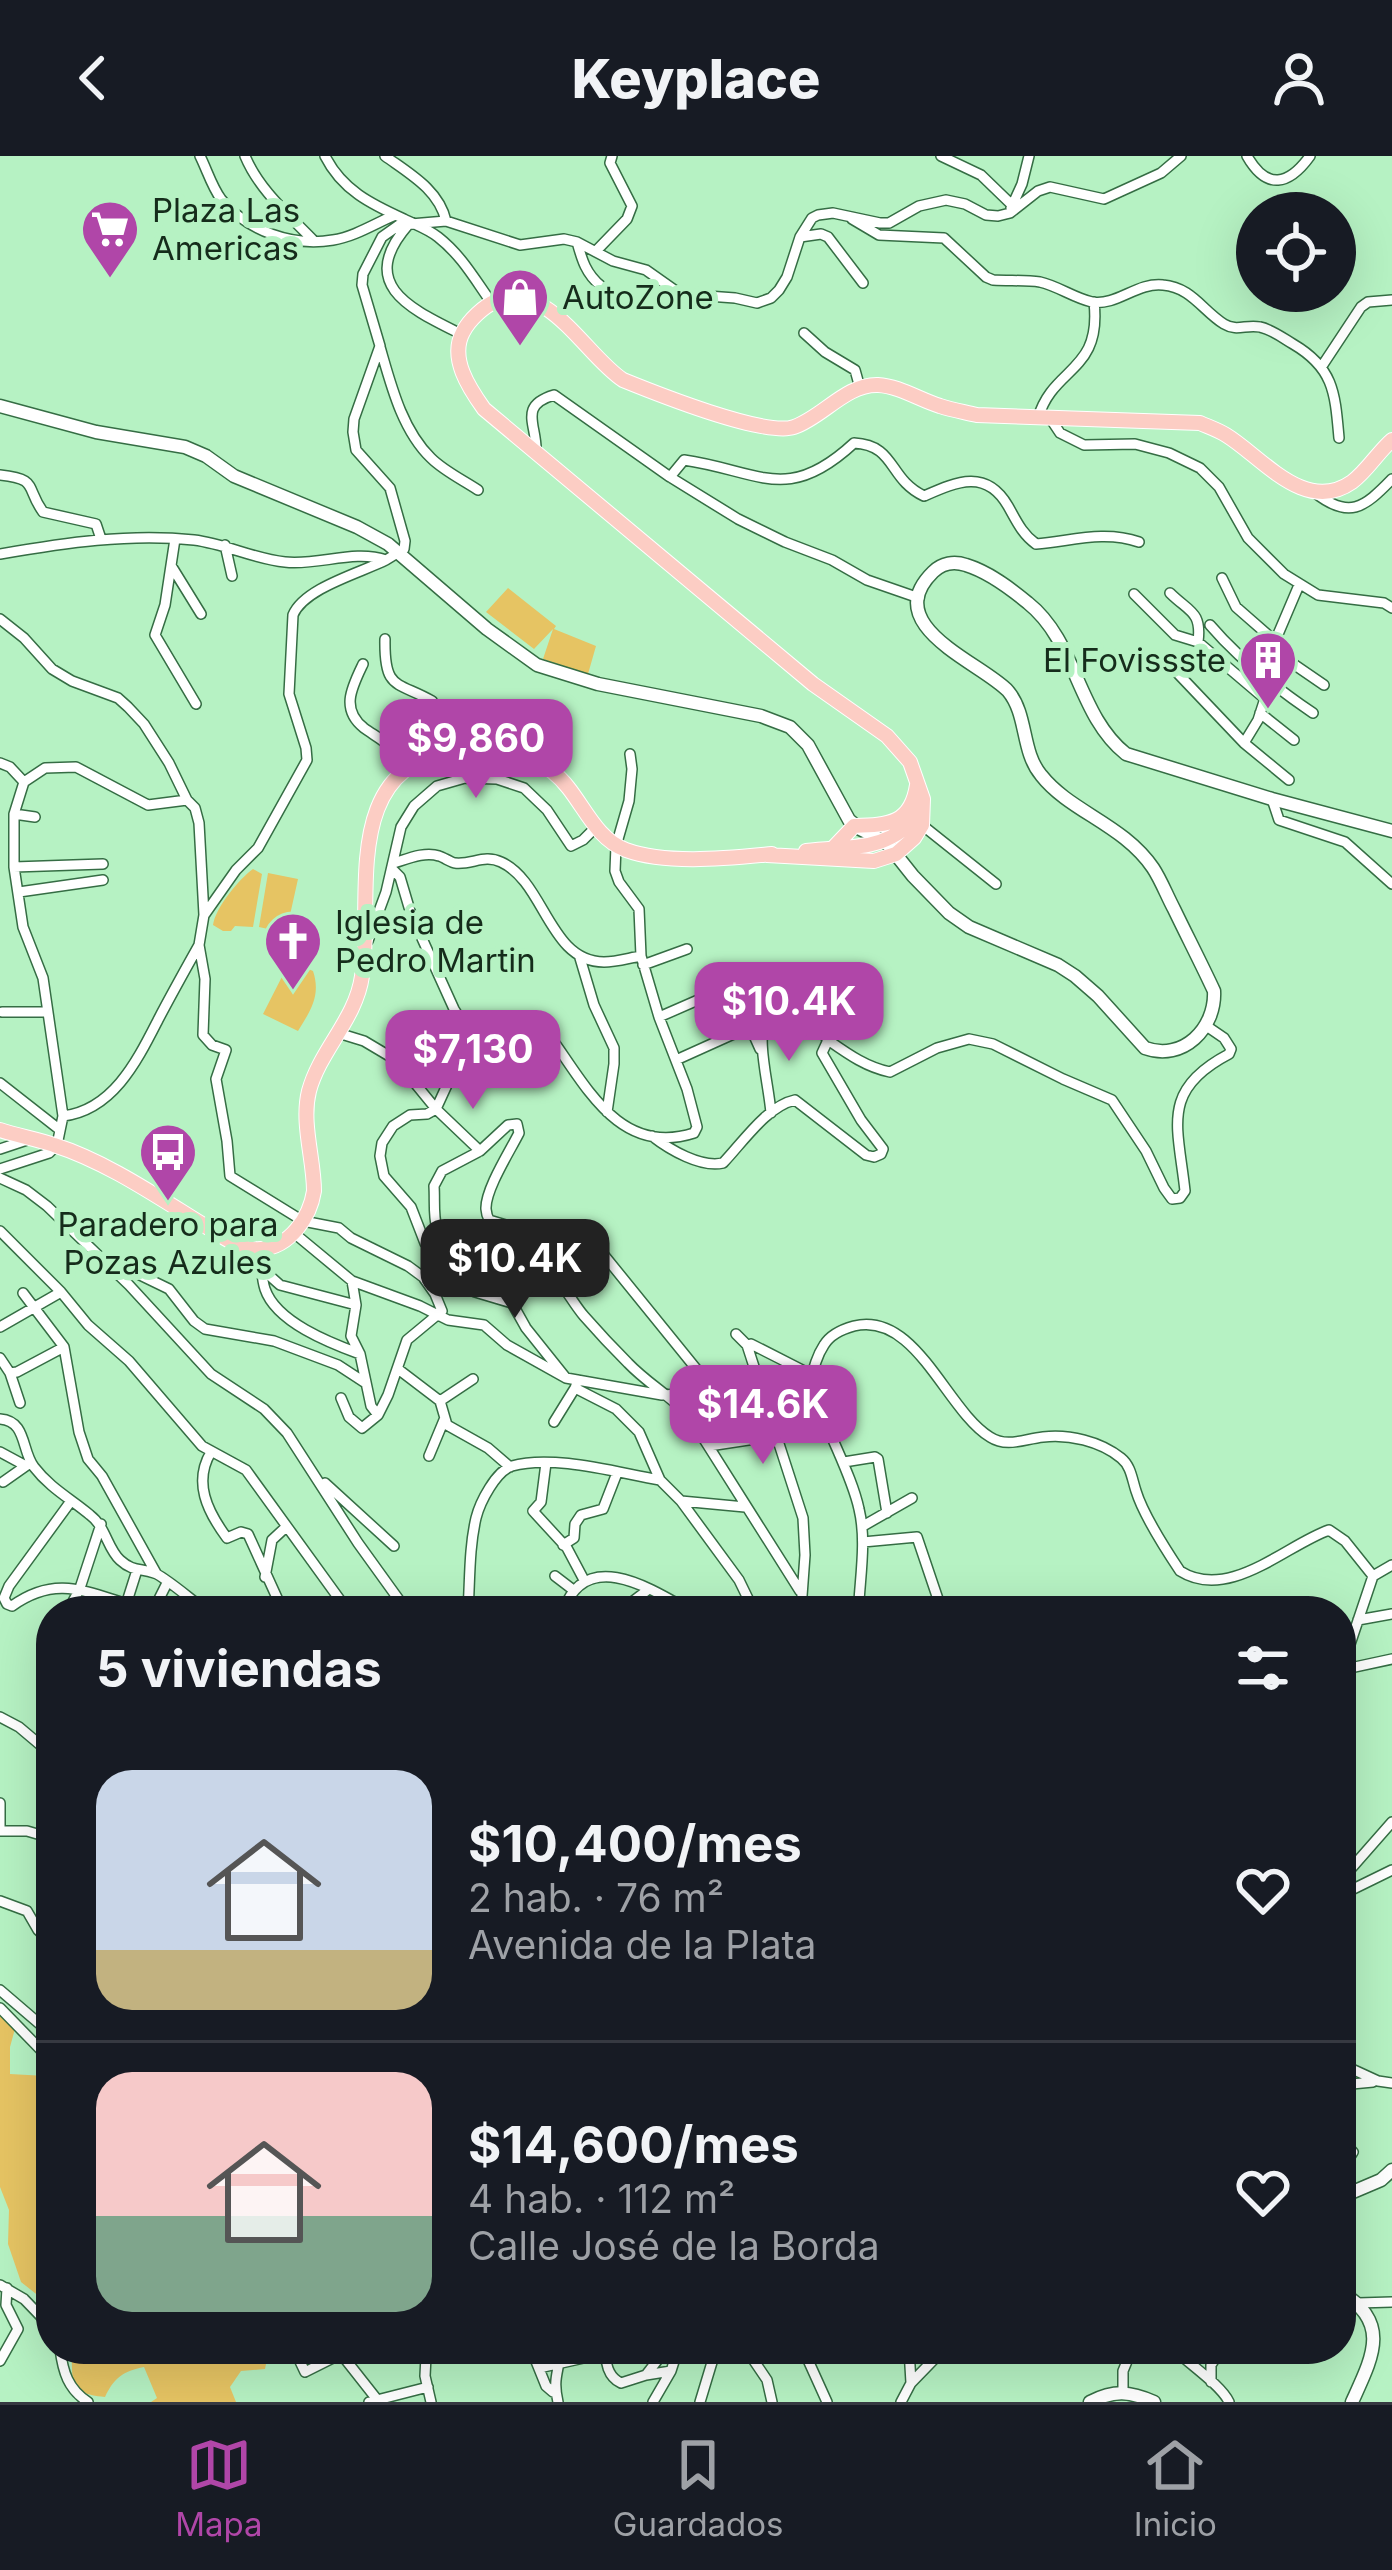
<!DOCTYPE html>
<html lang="es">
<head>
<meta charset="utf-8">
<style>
  body { margin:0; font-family:Inter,sans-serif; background:#20242c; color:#f1f3f6; height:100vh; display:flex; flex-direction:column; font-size:45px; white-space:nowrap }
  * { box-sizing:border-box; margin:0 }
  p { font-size:39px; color:#9ea1a6 }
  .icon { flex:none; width:66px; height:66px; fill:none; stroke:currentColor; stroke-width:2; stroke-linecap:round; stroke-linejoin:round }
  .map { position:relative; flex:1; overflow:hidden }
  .panel { position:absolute; left:36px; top:1440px; width:1320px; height:768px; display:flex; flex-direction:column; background:#171b24; border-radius:48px; box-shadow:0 12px 48px #0002 }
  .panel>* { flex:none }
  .controls { position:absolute; left:1236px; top:36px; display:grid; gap:24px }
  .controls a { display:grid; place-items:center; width:120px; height:120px; border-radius:50%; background:#171b24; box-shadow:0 12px 48px #0002; font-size:60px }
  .price { position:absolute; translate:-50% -102px; padding:0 27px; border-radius:24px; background:#b046a8; color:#fff; font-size:39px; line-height:78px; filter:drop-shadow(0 3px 6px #0008) }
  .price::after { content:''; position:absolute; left:50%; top:72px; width:36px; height:27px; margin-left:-18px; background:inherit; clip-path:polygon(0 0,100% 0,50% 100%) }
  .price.selected { background:#222; color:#fff }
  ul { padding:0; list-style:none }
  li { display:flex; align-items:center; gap:36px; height:300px; padding:0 60px }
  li+li { border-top:3px solid #363941 }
  li span { display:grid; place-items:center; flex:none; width:336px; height:240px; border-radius:36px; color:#555 }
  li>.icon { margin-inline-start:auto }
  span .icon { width:144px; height:144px; fill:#fffc; stroke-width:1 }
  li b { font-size:51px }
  h2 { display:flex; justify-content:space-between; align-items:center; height:144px; padding:0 60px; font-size:51px }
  header { display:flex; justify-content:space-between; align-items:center; height:156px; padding:0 60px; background:#171b24; font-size:54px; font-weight:800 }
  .tabs { display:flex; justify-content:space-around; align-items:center; height:168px; border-top:3px solid #363941; background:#171b24; font-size:33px; color:#9ea1a6 }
  .tabs a { display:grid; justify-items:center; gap:6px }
  .tabs .selected { color:#b046a8 }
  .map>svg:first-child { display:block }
</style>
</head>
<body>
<header><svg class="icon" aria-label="back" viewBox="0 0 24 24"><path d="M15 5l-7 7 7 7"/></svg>Keyplace<svg class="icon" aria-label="person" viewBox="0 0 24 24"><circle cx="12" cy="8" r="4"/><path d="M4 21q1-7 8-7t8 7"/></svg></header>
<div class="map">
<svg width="1392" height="2246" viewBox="0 0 1392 2246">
  <rect width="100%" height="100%" fill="#b6f2c3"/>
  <!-- green -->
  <path fill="#e6c463" d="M508,432L556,470L554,473L596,490L588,518L543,503L553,473L534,493L486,456Z
    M253,713L262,718L253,771L235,770L231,775H223L213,769C215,752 239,723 253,713Z
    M268,717L298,723L286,777L259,771Z
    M290,805L313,815C321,839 311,854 298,875L263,858Z
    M0,1853L16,1869L10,1891V1918L46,1920L51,1924V2154L45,2145L21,2126L8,2088L9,2054L0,2031Z
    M71,2193H254L267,2203L265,2213L241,2215L230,2231L236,2246H151L157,2242L144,2211C123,2215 114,2222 105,2241C66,2237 74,2226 71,2193Z"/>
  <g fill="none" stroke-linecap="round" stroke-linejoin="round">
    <!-- minor casing -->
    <g stroke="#356d44" stroke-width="12">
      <path id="minor" d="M200,0C207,14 212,31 221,43C247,75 293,91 333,84C354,81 376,67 395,59
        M245,0C259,34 289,59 314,85
        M325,0C342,34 371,48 404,63C416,69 428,73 438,81C461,99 474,122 491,146
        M385,0C410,18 439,34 446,65
        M941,0L981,19L1012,49
        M1247,0C1267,35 1289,29 1310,0
        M1011,52L1022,28L1029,0
        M852,63L879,79L944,82L986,121L993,124C1009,125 1025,124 1040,126C1058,130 1074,142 1092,146C1117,150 1137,126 1163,129C1191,131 1203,155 1224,168C1237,176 1246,168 1260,171C1271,173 1283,182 1293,188C1334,212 1335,237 1339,282
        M408,69C356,129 411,153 461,178
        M800,81L821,78L828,81L863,127
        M577,86C582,104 586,118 601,130
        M596,95L627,63L632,50L610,7L612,0
        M804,177L825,196L855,214L860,232
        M380,191C391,229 402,274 431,302C444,315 463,324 478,334
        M1322,210L1361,151L1368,146L1392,144
        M1038,262C1053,210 1102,217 1094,146
        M1050,262L1060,277L1084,289L1135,288L1169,297L1200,312L1219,331L1248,382L1284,418L1318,439L1384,447L1392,452
        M536,297C538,270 517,250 554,239L670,321L738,363L785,386L832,404L867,424L919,442
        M0,319C39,323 25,331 43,356L96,368L101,383
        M670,321L684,304C760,315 787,349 854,287C896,289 888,323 924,340C956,326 986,312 1008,350C1016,364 1022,378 1036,388C1072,385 1104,374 1139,386
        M1314,336C1349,364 1364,352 1392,323
        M175,383L165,449L155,479L196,548
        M225,389L232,420
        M0,398C64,387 129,377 194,384C226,388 254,403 285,406C318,410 354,393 386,404L404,393L405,385L390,332L356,294L353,276L354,263L380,190L362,129L363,118L382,81L399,69L446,65L520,89L564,83L577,86L613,105L646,114L680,138L735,142L757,147L771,142L779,134L787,121L800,81L812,62L818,59L833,57L880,67H889L919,50L946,44L965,48L986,59L998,60L1010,57L1038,35L1050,31L1104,43L1161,17L1181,0
        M172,411L201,458
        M1222,422L1236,451L1276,486L1289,505L1324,529
        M1170,437C1189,456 1202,455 1198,486
        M1134,438L1175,479L1198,486L1264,542
        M0,463L24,482L52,513L72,525L118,542L128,551L144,568L169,607L187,644L195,652L199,667L204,759L199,789L205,823L203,879L212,889L226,894L216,923L227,985L230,1020L303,1065L339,1072L351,1082L408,1110L423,1121L435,1138L442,1155L407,1184L388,1239L378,1259L362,1272L349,1261L341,1242
        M1210,469C1239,503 1276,532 1313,557
        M385,483C384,535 397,525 432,545L425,581L428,600
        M1166,505L1244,587L1289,624
        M363,508C352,531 340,553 364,572C372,578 382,583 389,590C396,596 401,607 406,615
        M1260,557L1294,584
        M1244,587L1258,564L1271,524L1276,483L1299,429
        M0,607L10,611L24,626
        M1272,643L1279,664L1345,686L1392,728
        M14,658L35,661
        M922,669L996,728
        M394,707C407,703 425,695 439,700C443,701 452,707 455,707C472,709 484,698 501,706C545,726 549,806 604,806C616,806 629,802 641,800
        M14,711L103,708
        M392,713L400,721L411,758L454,853L474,886
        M19,736L103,724
        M205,758L236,714L258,692L307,604L306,592L289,538L293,459C304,432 360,417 386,404
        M368,785L386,736L401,671L414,650L437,630L465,622L497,623L524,632L547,654L571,690L583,684L596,671
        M580,802L594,849L614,892V908L607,956
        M643,809L687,793
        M2,856H48
        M659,861L714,837
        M338,877L364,885L396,904L436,953L480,995
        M676,904L747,872L751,873L760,893
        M0,927L60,974
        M771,957C768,923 756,887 766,854C798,839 809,861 828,884
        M63,960C113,954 137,905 158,864C171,839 185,814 199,789
        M652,980C670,994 701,1012 723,1007C743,986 767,950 795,944L866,999L874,1001L881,998L883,993L861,964L822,897L828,884C848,898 866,911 890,916L937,892L969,883L993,888L1063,923L1112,944L1146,995L1164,1032L1172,1043L1180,1042L1185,1035C1178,970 1160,934 1229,898L1231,893L1224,882L1205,869
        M0,993L30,983
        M0,1013L49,997L57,989L63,960L43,822L23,771L14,711V658L24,626L45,612L76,611L148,649L187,644
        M0,1022L26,1034L47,1050L129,1129L211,1218L264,1253L287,1277L358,1387L407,1455
        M489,1064L519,1073L541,1076L575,1092L595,1088L715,1236
        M0,1075L61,1136L88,1169L129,1205L202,1290L246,1314L348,1455
        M294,1077L352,1125L420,1150L448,1164L484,1169L507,1189L566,1222L662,1239L715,1236L758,1228
        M261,1093C261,1106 261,1121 265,1133C276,1166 330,1187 360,1198
        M105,1102L169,1133L194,1165L205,1173L274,1185L338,1209L364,1226
        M262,1113L280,1129L356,1149
        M460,1119C458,1085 442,1095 437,1073C433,1060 435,1043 434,1030L442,1015L480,995L508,969L517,968L519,977C510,995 485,1034 486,1053C487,1079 533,1099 550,1116C564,1128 572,1146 584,1160C598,1176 613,1192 628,1207C647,1227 672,1241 690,1261L800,1435
        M352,1125L356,1149L351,1180L360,1198L371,1250L378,1259
        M23,1137L64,1191L79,1276L88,1303L102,1320L156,1417
        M0,1171L61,1136
        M736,1178L747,1189L803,1362L805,1399L802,1440L801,1446L793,1455
        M747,1189L751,1188L812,1219
        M0,1202L10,1217L20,1247
        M398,1213L440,1245L447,1269L488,1292L510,1311
        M10,1217L17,1216L64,1191
        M566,1222L526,1172L512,1147L475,1136L425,1087L411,1051L384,1020L380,1000L382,987L393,970L410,959L427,958L436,953L447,929L474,886L535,861C578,910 610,1004 694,977L697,971L687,933L659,861L641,800L639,753L619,726L615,715L616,690L629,645L632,613L630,598
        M578,1224L575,1232L616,1253L639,1276L660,1324L681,1345L739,1424L754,1455
        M440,1245L473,1223
        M0,1263C27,1265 21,1294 34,1311C50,1332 71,1343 90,1359C106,1371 107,1392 120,1404C133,1416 141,1412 154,1417C163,1419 196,1448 207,1455
        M554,1266L575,1232
        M709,1290L776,1280
        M0,1296L26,1310
        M211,1296C193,1326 207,1355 227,1382L241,1376L248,1378L283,1455
        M429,1300L444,1264
        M844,1306L875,1301L878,1303L887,1357
        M546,1307L541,1346L533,1355L567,1392L584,1424
        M3,1326L30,1307
        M325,1327L394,1390
        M71,1345L9,1430L4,1442L7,1448L12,1450C54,1420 82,1434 127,1448
        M681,1345L745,1351
        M863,1370L912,1342
        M917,1381L942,1455
        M863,1386L917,1381
        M563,1389L574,1382L575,1368L581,1359L603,1353L617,1317
        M555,1420L572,1433
        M265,1421L272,1384L286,1371
        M801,1446L827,1455
        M68,1455L80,1432L101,1368
        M124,1455L137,1414
        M153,1455L167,1427
        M468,1455C470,1424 469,1392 476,1362C480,1346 496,1315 512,1310C553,1298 618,1317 660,1324
        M563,1455C586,1391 650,1432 690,1455
        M620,1455L649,1433
        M856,1455L859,1445C861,1415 866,1382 859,1353C850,1311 818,1263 813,1223C812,1214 818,1198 824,1189C830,1179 843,1173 854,1170C916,1155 946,1254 990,1281C1007,1292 1024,1283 1043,1281C1069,1278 1100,1285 1121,1302C1131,1310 1132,1323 1136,1335C1143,1358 1166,1394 1180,1415C1229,1446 1286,1389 1329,1374L1345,1385L1373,1420
        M1358,1464L1392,1458
        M1341,1514L1392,1503
        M1341,1515L1373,1420L1392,1409
        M0,1561L19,1571L51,1598
        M0,1647V1672
        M0,1675H27L51,1682
        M1341,1724L1392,1666
        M1341,1739L1392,1714
        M0,1745L27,1755L38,1774L51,1786
        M0,1834L42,1870L51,1884
        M0,1852L41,1894L51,1900
        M1341,1908L1378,1925L1392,1927
        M1341,1929L1373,1926
        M1341,1983L1353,1996L1341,2015
        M0,2129L24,2143L51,2171
        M1358,2147L1392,2146
        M60,2193C63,2216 68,2233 88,2246
        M279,2193L296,2197L305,2216L339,2199
        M531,2193L546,2230L553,2236
        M606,2193C605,2206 608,2221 621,2227L646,2219L671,2215
        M751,2193L748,2196L767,2224L772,2246
        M803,2193L827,2246
        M909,2193L911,2227
        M1174,2193C1189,2208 1221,2229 1229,2246
        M338,2194L379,2246
        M426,2200L425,2220L431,2246
        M0,2205L18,2173L6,2149L7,2132
        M539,2212L606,2197
        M646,2219L666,2193
        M1211,2226V2209L1221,2193
        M1123,2235V2215L1132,2193
        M369,2246L428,2231
        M558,2246C552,2220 560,2216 560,2193
        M653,2246L671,2215L678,2193
        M700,2246L716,2193
        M901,2246L911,2227L944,2193"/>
    </g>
    <!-- secondary casing -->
    <g stroke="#356d44" stroke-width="15">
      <path id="secondary" d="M0,250L96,276L185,291L206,300L234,320L357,371L388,388L487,473L537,509L598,528L761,560L790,571L808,589L849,664L860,673L886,686L913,720L949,757L969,771L1058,809L1075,820L1098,840L1145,892C1183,906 1216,872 1214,835C1201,807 1187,780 1174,753C1167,740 1161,724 1153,712C1123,668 1070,656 1041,619C1021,595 1028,559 1008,535C982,507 878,470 933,416C942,407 954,405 966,409C989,416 1010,432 1028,447C1077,486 1077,559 1126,598L1272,643L1392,675
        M1341,2041L1381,2024L1392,2014
        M1341,2136C1392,2167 1372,2202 1352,2246
        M1090,2246C1114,2234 1130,2235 1154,2246"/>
    </g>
    <!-- primary casing -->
    <g stroke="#fff" stroke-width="16">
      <path id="primary" d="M834,691L854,670C889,669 911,668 917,629
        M806,695C856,689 886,697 922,656
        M767,699L874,705L896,698L914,682L922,669L923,643L910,606L887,580L813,528L484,253C469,232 449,202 463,176C469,164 484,150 496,145C548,124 586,200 623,224C655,237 765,281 794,271C823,261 846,228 878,229C899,230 920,244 940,250C952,254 965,256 977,259L1200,267C1209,271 1218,274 1226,279C1262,301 1305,359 1352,326C1367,315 1378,296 1392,284
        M0,974C18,980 37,983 54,989C108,1006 162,1044 210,1073C225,1082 242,1095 261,1093C290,1091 310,1061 314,1035C314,1003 301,967 309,935C320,894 356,863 362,820C374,741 338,609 458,594C491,590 526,594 553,616C581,638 591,681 626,694C667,709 729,702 772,698"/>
    </g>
    <!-- minor -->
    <use href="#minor" stroke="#fff" stroke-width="9"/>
    <!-- secondary -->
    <use href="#secondary" stroke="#fff" stroke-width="12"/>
    <!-- primary -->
    <use href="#primary" stroke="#fccdc4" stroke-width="14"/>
  </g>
  <!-- icons -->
  <defs>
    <g id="supermarket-pin" transform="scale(3)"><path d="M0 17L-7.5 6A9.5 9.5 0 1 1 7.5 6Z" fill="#b046a8" stroke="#b6f2c3"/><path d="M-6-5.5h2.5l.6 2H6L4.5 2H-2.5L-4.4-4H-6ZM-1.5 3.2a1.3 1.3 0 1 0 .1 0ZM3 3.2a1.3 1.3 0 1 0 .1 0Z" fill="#fff"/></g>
    <g id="shop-pin" transform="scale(3)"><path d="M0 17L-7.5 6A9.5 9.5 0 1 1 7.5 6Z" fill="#b046a8" stroke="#b6f2c3"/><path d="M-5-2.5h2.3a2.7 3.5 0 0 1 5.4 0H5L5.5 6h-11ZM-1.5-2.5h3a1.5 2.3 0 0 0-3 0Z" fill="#fff"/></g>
    <g id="building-pin" transform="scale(3)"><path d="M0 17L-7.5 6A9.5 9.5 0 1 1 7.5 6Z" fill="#b046a8" stroke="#b6f2c3"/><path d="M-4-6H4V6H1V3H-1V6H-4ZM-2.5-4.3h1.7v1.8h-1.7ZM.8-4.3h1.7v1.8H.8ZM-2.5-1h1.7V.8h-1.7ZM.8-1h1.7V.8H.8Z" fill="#fff"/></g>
    <g id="church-pin" transform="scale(3)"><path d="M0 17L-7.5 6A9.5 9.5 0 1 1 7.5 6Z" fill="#b046a8" stroke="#b6f2c3"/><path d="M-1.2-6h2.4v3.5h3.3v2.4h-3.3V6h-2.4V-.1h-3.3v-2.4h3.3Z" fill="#fff"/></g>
    <g id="bus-pin" transform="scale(3)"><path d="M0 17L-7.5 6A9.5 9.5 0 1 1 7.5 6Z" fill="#b046a8" stroke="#b6f2c3"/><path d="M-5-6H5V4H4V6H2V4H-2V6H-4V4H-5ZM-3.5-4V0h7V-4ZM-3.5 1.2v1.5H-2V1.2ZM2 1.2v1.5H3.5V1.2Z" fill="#fff"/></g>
  </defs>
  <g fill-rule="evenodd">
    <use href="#supermarket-pin" x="110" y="73"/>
    <use href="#shop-pin" x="520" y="141"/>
    <use href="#building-pin" x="1268" y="504"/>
    <use href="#church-pin" x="293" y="785"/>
    <use href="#bus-pin" x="168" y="996"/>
  </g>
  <g text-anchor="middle" stroke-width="12" stroke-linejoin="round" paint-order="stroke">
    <!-- poi labels -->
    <g font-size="33" fill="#152c1b" stroke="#b6f2c3" text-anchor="start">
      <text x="152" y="66">Plaza Las<tspan x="152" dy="38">Americas</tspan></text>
      <text x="562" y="153">AutoZone</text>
      <text x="1226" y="516" text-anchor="end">El Fovissste</text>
      <text x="335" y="778">Iglesia de<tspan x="335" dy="38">Pedro Martin</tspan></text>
      <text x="168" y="1080" text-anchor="middle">Paradero para<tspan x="168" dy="38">Pozas Azules</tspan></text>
    </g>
  </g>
</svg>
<div class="controls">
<a><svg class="icon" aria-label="locate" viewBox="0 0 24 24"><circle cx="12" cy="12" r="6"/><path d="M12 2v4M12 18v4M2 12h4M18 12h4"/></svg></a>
</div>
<b class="price" style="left:476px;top:645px">$9,860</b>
<b class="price" style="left:789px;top:908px">$10.4K</b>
<b class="price" style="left:473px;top:956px">$7,130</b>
<b class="price selected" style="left:515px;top:1165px">$10.4K</b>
<b class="price" style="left:763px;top:1311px">$14.6K</b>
<section class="panel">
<h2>5 viviendas<svg class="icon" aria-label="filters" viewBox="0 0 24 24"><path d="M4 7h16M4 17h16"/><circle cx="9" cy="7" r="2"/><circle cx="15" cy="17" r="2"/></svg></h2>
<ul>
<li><span style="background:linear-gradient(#c9d6e8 75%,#c2b280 0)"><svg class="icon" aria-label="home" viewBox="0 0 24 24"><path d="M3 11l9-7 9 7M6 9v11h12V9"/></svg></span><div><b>$10,400/mes</b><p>2 hab. · 76 m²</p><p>Avenida de la Plata</p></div><svg class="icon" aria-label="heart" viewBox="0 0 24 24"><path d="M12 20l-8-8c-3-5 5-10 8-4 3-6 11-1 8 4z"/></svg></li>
<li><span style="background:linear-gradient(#f6c9c9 60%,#7fa58c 0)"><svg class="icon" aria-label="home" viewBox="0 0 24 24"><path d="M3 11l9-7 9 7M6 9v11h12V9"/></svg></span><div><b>$14,600/mes</b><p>4 hab. · 112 m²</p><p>Calle José de la Borda</p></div><svg class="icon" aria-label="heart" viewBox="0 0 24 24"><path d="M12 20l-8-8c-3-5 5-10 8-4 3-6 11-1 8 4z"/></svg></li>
</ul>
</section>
</div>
<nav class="tabs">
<a class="selected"><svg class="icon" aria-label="map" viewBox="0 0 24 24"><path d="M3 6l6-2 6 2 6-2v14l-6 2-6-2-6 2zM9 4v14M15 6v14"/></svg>Mapa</a>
<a><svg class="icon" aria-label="saved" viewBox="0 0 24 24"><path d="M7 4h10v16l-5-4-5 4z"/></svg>Guardados</a>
<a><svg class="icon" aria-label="home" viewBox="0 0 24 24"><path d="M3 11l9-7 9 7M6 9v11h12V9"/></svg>Inicio</a>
</nav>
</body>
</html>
